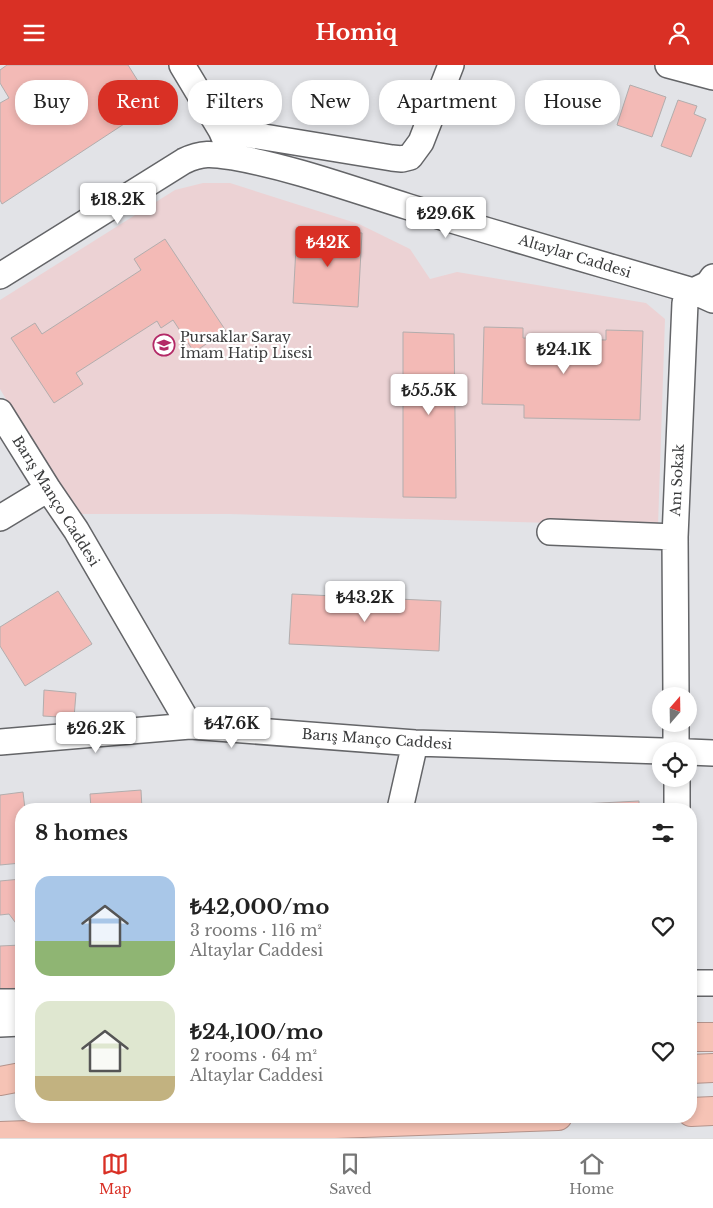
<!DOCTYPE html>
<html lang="en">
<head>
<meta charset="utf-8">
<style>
  body { margin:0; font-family:"Libre Baskerville",serif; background:#f6f6f6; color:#222; height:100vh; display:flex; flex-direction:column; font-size:19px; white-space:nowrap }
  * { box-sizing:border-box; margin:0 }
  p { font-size:16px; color:#767676 }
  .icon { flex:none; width:28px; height:28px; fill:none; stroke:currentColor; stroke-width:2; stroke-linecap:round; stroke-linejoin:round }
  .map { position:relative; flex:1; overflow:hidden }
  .sheet { position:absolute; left:15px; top:738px; width:682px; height:320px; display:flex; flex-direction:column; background:#fff; border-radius:20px; box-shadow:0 2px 8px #0003 }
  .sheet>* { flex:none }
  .hud { position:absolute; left:15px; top:15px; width:684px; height:45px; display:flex; gap:10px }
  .needle { width:32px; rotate:20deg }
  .controls { position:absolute; left:652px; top:622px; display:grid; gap:10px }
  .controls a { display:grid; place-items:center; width:45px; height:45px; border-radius:50%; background:#fff; box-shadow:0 2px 8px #0003; font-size:25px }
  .price { position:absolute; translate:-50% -42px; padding:0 11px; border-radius:5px; background:#fff; color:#222; font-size:16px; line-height:32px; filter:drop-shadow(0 1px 2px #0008) }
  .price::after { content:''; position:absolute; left:50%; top:30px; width:15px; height:11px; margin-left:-8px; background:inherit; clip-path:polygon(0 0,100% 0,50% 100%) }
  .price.active { background:#d93025; color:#fff }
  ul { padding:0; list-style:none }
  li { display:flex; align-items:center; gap:15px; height:125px; padding:0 20px }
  li span { display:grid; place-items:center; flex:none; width:140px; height:100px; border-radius:15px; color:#555 }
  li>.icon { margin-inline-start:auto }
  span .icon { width:60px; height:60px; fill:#fffc; stroke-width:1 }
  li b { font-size:21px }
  h2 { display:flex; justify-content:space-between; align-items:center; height:60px; padding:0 20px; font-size:21px }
  .pill { padding:0 18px; border-radius:20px; background:#fff; box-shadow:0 2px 8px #0003; font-size:18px; line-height:45px }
  .pill.active { background:#d93025; color:#fff }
  header { display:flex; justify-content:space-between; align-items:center; height:65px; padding:0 20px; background:#d93025; color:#fff; font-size:22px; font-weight:800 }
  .menu { display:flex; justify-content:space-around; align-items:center; height:70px; border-top:1px solid #e0e0e0; background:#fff; font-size:14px; color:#767676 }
  .menu a { display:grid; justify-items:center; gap:2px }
  .menu .active { color:#d93025 }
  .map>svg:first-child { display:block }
</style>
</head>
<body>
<header><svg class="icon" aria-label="menu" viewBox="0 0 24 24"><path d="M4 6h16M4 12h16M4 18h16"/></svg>Homiq<svg class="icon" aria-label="person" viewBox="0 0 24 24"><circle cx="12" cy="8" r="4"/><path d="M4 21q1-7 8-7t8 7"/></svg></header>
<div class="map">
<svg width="713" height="1073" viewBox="0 0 713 1073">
  <rect width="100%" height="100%" fill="#e2e3e7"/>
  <!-- education -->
  <path fill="#ecd2d4" d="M203,118H230L359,159L410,184L430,214L457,207L646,238L665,254L658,461L229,449H74L0,324V235L175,125Z"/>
  <!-- building -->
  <path fill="#f3bab6" stroke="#b2adad" d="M7,0H128L153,40L2,139L0,135V38L9,33L0,18V5Z
    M630,20L666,32L652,72L617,60Z
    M678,35L697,41L694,49L706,54L691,92L661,81Z
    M297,164L362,168L358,242L293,238Z
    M165,174L226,266L194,287L173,255L161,263L157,256L76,308L83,319L54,338L11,273L35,258L42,269L141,205L134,194Z
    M484,262L523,263V273L606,275V265L643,266L640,355L524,353V340L482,339Z
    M403,267L454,269L456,433L403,432Z
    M58,526L92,579L25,621L0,581V562Z
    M292,529L441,536L439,586L289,579Z
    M44,625L76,628L74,653L43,651Z
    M141,725L142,744H91L90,729Z
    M23,727L25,744H21V798L0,800V730Z
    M639,736V744H523V742Z
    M21,814V865L9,849L0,850V816Z
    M21,880V923L0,924V881Z"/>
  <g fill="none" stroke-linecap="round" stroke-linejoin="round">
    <!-- minor casing -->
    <g stroke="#646568" stroke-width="28">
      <path id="minor" d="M182,0L221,65L233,92C294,103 351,124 409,142C503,171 598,198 693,226L713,235
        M668,0L713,12
        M221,65L392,93L402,94L410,92L421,77L451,0
        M0,211L184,96C203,87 213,89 233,92
        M0,347L48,424L76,465L190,661L415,678L662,686
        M0,453L48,424
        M550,467L675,472
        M676,631L675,472L685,238L693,226L708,219L713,212
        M676,659V686
        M0,677L190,661
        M689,687L713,688
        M677,714V744
        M400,744L415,678
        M691,918H713
        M0,937H21
        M0,959L21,958"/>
    </g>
    <!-- highway casing -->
    <g stroke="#b4938b" stroke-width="30">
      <path id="highway" d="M691,972H713
        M691,1004L713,1003
        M0,1016L21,1012
        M691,1047L713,1046
        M0,1071L558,1051"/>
    </g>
    <!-- minor -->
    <use href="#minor" stroke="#fff" stroke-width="25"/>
    <!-- highway -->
    <use href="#highway" stroke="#f6c3b5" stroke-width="28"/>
  </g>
  <!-- icons -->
  <defs>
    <g id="school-ring" transform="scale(1.125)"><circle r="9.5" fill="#fff" stroke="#b32866" stroke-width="1.5"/><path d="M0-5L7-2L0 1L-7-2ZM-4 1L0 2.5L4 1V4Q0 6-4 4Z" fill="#b32866"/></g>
  </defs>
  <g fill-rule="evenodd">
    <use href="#school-ring" x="164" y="280"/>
  </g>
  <g text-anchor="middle" stroke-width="4.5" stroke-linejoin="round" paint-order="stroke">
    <!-- street labels -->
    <g font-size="14" fill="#3a3b3c" stroke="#fff">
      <text transform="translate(575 191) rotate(17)" y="5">Altaylar Caddesi</text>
      <text transform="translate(677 415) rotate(-87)" y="5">Anı Sokak</text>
      <text transform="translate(56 436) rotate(58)" y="5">Barış Manço Caddesi</text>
      <text transform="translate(377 674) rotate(4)" y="5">Barış Manço Caddesi</text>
    </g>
    <!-- poi labels -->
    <g font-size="14" fill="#3a3b3c" stroke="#fff" text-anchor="start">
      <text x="180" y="277">Pursaklar Saray<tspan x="180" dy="16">İmam Hatip Lisesi</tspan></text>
    </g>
  </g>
</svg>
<div class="controls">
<a><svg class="needle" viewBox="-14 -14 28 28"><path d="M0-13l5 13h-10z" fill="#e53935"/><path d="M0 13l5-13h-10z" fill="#767676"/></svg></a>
<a><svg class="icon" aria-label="locate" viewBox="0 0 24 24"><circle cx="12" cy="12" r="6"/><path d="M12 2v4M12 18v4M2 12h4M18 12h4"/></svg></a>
</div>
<b class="price" style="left:118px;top:160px">₺18.2K</b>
<b class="price" style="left:446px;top:174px">₺29.6K</b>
<b class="price active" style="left:328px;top:203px">₺42K</b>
<b class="price" style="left:564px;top:310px">₺24.1K</b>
<b class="price" style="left:429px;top:351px">₺55.5K</b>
<b class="price" style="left:365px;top:558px">₺43.2K</b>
<b class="price" style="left:232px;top:684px">₺47.6K</b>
<b class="price" style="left:96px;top:689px">₺26.2K</b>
<div class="hud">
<a class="pill">Buy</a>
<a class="pill active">Rent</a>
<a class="pill">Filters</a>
<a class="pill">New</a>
<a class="pill">Apartment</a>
<a class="pill">House</a>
</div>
<section class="sheet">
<h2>8 homes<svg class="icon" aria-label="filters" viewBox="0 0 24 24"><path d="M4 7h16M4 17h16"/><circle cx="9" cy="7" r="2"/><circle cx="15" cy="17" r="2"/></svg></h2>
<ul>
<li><span style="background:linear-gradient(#a9c7e8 65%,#8fb573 0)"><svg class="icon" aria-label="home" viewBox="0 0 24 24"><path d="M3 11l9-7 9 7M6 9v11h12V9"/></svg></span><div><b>₺42,000/mo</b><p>3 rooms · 116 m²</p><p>Altaylar Caddesi</p></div><svg class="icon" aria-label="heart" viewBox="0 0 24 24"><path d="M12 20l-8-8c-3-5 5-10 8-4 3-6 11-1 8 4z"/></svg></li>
<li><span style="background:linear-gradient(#dfe7d0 75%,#c2b280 0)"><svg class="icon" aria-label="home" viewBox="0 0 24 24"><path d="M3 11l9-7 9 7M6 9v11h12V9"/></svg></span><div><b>₺24,100/mo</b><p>2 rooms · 64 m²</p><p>Altaylar Caddesi</p></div><svg class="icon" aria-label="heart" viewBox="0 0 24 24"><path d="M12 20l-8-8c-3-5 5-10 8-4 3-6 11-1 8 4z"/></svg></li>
</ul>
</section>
</div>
<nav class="menu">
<a class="active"><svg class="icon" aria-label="map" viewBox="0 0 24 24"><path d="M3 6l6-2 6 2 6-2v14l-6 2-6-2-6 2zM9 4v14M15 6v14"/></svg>Map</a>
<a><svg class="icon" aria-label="saved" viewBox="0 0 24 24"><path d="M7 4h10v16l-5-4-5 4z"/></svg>Saved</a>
<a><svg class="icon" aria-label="home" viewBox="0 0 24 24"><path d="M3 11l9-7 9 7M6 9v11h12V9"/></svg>Home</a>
</nav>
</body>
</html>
